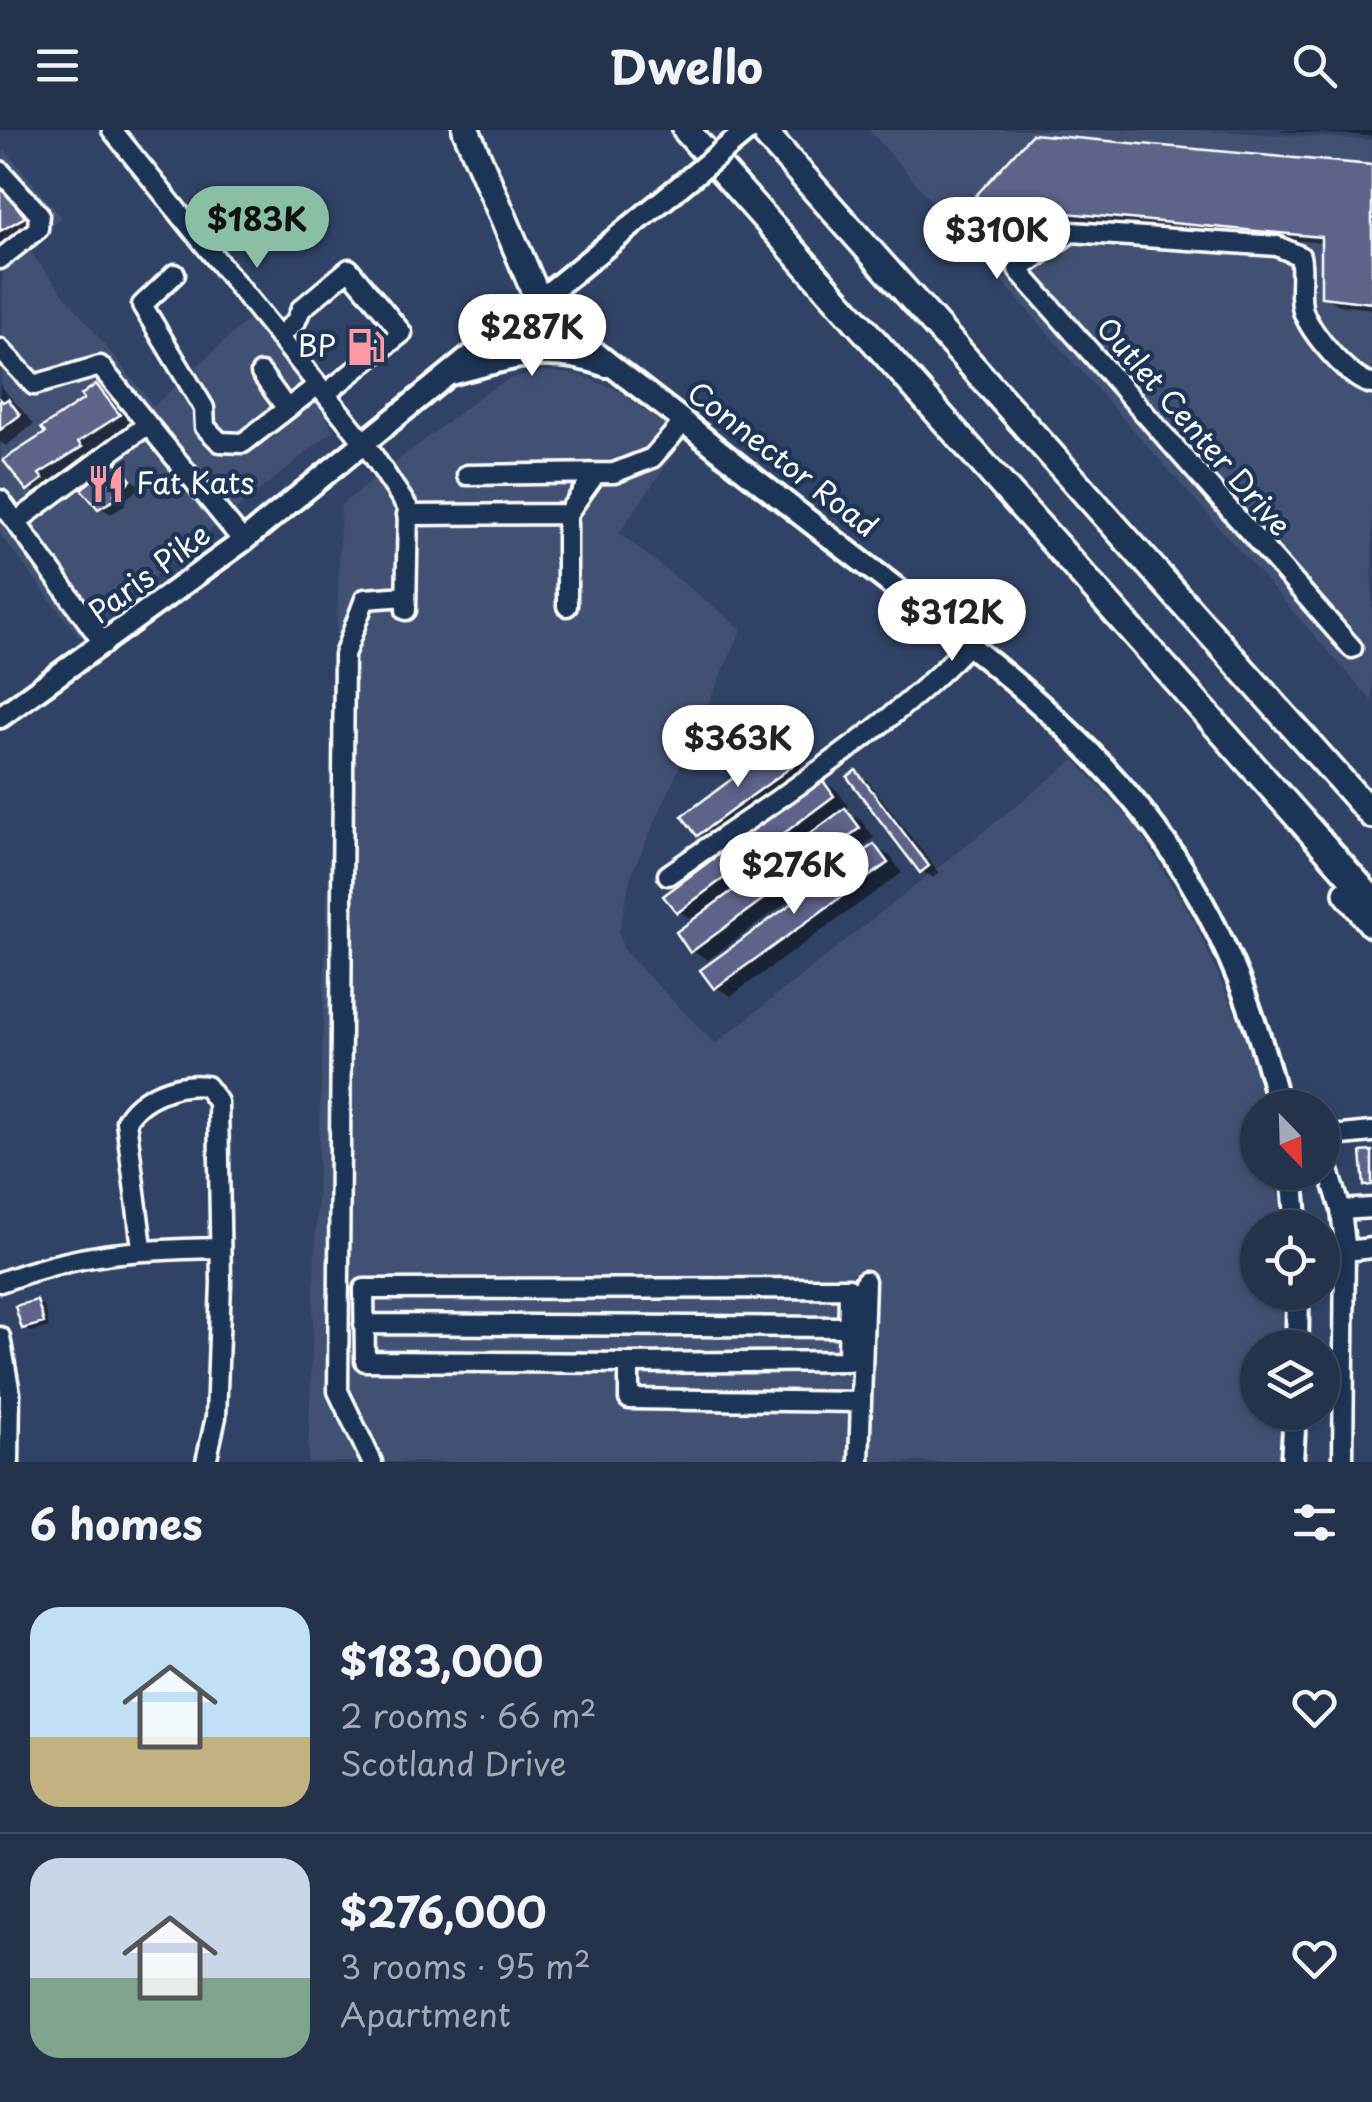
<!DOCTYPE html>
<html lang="en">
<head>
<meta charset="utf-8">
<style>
  body { margin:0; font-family:"Playpen Sans",sans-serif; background:#303e56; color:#f1f3f6; height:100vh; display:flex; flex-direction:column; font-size:38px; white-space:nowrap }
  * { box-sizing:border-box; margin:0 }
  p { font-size:32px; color:#a3aab5 }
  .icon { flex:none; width:55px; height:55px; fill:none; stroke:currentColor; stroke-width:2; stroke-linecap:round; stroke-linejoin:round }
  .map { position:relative; height:1332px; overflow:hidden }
  .side { display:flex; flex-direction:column; background:#24324c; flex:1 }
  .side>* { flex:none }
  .needle { width:65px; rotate:157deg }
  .fabs { position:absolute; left:1240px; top:960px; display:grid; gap:20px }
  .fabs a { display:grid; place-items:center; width:100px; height:100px; border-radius:50%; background:#24324c; box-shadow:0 2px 8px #0004,0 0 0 2px #414d64; font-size:50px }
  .price { position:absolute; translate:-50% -85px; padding:0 22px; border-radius:35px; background:#fff; color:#222; font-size:32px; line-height:65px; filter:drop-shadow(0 2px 5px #0008) }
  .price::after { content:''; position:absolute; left:50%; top:60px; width:30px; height:22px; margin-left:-15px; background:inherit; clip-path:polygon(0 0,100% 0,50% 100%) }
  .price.on { background:#8abfa5; color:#111 }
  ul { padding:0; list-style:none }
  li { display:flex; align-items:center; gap:30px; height:250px; padding:0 30px }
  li+li { border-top:2px solid #414d64 }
  li span { display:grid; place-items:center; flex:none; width:280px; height:200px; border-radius:30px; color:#555 }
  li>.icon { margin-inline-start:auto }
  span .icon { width:120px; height:120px; fill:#fffc; stroke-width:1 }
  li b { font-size:42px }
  h2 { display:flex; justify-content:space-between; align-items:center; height:120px; padding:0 30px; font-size:42px }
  header { display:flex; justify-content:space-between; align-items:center; height:130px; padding:0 30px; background:#24324c; font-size:45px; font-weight:700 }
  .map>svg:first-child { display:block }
</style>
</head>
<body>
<header><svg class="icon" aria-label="menu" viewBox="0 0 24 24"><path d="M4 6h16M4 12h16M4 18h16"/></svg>Dwello<svg class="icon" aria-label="search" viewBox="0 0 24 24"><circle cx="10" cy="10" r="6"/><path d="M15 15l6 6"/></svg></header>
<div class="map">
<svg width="1372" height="1332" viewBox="0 0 1372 1332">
  <rect width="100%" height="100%" fill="#304366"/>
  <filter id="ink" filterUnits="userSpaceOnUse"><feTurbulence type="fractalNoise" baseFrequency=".01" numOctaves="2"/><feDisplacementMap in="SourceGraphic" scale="20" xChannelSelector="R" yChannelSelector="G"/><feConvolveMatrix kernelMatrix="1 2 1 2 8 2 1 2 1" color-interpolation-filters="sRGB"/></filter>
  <g filter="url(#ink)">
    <!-- built -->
    <path fill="#425173" d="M869,0H1194L1372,10V571Z
      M4,19L62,88L26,117L154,276L253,185L307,250L333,301L79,507L0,404Z
      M543,241L578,245L615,259L684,309L619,403L742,499L631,745L619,802L623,820L715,914L1074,630L1136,696L1195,793L1248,913L1263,977L1258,978V1042L1275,1043L1282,1091V1097L1258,1098V1162L1282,1163V1217L1258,1218V1282L1281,1283L1279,1332H308L341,375L486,262L510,249Z"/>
    <!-- shadow -->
    <path fill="#0007" d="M1280,0H1372V6L1282,1Z
      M1372,38V179L1339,175L1323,166V113L1083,90L1029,132L1013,123L973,72Z
      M0,58L15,66L39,96L0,124Z
      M0,255L34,294L6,316L0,312Z
      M96,257L112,266L134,294L53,354L57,358L44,368L29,359L22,324L88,270Z
      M116,334L141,357L123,371L126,375L111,384L99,377Z
      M779,617L795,626L808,645L714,714L698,704Z
      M856,644L867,650L939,743L933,748L922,741Z
      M821,651L837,660L848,676L843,680L861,690L874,708L708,830L692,821L695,791L678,781Z
      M874,717L890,726L902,743L731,866L716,857Z
      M37,1172L44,1177L49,1197L31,1202L24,1198Z"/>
    <!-- building -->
    <path fill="#5d6389" stroke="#fff" stroke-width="2.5" d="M1032,4L1372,35V173L1321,167V107L1066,83L1011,125L970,72Z
      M0,55L25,87L0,101Z
      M96,254L120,285L78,312L82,317L39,344L43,349L27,361L3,330L45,303L41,298L84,269L81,265Z
      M0,269L3,272L8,269L20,285L0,300Z
      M116,331L131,350L114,364L117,368L98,379L81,359Z
      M779,614L794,635L697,706L682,686Z
      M856,640L929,736L920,743L847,647Z
      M821,648L834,666L677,783L663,766Z
      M845,678L860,698L690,823L676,802Z
      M874,714L888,733L714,859L700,840Z
      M1372,1021V1055L1364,1056L1361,1022Z
      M37,1170L44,1193L22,1199L15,1176Z"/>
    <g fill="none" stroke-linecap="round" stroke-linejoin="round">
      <!-- minor casing -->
      <g stroke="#fff" stroke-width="25">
        <path id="minor" d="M112,0L364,312L408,378L406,480
          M0,41L39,84L38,99L0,129
          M175,144L142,175L204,278L205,297L220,312L243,313L318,255
          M279,207L296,191L301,179L349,139L402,203L325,264
          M0,219L34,255L100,236L243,411
          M261,243L287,279
          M467,345L614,343L652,328L684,292
          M0,370L104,514
          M567,384L594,346
          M407,385L567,384V476
          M16,392L147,295
          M1352,518L1018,140L1071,102L1277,116L1300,126C1304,143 1298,164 1303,181C1310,202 1350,251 1372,254
          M668,745C770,673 882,606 968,515
          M1322,1007L1372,1002
          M1322,1018L1341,1080L1345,1114L1343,1332
          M1341,1080L1372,1078
          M142,1117L126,991C140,966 178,952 206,956L218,972L221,1153L216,1287L206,1332
          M1345,1121L1372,1118
          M0,1152C81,1122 134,1120 219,1118
          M364,1194L848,1197
          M0,1207L10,1263L9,1332
          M629,1233L848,1231L849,1158L364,1159L365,1231L629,1233V1269L861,1272
          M372,1332L338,1261L344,525L365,469L406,466
          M859,1332L865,1151"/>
      </g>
      <!-- major casing -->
      <g stroke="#fff" stroke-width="28">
        <path id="major" d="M538,169C580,215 634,252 683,291C757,352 834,410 910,469C1008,545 1106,621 1175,727C1225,803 1258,889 1279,978
          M451,244C512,228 546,214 607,236
          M0,587L243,411L673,62
          M1292,1042L1297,1098
          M1297,1218L1298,1162
          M1292,1332L1295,1282"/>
      </g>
      <!-- highway casing -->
      <g stroke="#fff" stroke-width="32">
        <path id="highway" d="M466,0L538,169
          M686,0L1372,770
          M762,0L1372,685
          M1347,763L1372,794"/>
      </g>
      <!-- minor -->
      <use href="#minor" stroke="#1d3557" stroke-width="18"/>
      <!-- major -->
      <use href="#major" stroke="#1d3557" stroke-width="20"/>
      <!-- highway -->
      <use href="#highway" stroke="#1d3557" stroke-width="25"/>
      <!-- major-bridge casing -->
      <g stroke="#fff" stroke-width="28" stroke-linecap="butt">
        <path id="major-bridge" d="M673,62L748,0"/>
      </g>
      <!-- major-bridge -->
      <use href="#major-bridge" stroke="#1d3557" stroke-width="20"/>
    </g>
  </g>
  <!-- icons -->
  <defs>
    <g id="fuel-bare" transform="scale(3)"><path d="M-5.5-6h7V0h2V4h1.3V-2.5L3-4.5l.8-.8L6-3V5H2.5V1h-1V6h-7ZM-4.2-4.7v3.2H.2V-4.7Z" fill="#ff9aa2" stroke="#1d3557" stroke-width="2.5" paint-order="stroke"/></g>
    <g id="restaurant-bare" transform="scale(3)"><path d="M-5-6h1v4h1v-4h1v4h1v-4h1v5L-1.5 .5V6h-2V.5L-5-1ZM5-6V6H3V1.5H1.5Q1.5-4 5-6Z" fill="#ff9aa2" stroke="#1d3557" stroke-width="2.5" paint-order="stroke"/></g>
  </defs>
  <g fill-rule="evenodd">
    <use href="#fuel-bare" x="366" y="217"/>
    <use href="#restaurant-bare" x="106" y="354"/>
  </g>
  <g text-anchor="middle" stroke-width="9" stroke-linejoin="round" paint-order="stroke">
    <!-- poi labels -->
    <g font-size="30" fill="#fff" stroke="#1d3557" text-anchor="end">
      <text x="336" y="227">BP</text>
      <text x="136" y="364" text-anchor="start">Fat Kats</text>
    </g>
    <!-- street labels -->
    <g font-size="30" fill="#fff" stroke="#1d3557">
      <text transform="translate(1193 297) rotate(49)" y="10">Outlet Center Drive</text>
      <text transform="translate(782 330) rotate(38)" y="10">Connector Road</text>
      <text transform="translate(150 444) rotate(-37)" y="10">Paris Pike</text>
    </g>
  </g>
</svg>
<div class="fabs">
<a><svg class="needle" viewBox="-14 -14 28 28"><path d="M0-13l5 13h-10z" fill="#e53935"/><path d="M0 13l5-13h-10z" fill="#a3aab5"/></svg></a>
<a><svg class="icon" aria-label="locate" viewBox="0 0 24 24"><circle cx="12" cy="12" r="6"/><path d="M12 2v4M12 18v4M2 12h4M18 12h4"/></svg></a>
<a><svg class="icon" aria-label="layers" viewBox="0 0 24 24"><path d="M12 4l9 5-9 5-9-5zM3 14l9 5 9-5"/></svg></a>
</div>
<b class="price on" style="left:257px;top:141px">$183K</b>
<b class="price" style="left:997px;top:152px">$310K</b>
<b class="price" style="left:532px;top:249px">$287K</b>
<b class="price" style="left:952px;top:534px">$312K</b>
<b class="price" style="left:738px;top:660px">$363K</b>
<b class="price" style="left:794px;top:787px">$276K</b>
</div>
<section class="side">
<h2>6 homes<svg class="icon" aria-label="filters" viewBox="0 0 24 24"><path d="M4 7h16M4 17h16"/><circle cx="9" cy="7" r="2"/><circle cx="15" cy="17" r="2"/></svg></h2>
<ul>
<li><span style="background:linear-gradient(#bfe0f5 65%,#c2b280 0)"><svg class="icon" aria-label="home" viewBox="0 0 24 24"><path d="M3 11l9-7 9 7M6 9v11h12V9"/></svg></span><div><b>$183,000</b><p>2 rooms · 66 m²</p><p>Scotland Drive</p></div><svg class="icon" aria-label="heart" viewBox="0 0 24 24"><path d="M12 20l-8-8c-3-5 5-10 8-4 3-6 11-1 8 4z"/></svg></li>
<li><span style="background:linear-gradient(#c9d6e8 60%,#7fa58c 0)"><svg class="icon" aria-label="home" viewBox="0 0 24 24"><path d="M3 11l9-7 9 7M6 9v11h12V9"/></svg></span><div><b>$276,000</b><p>3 rooms · 95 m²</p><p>Apartment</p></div><svg class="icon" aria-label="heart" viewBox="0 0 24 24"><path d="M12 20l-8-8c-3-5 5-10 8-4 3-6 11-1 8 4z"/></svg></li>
</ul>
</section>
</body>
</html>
